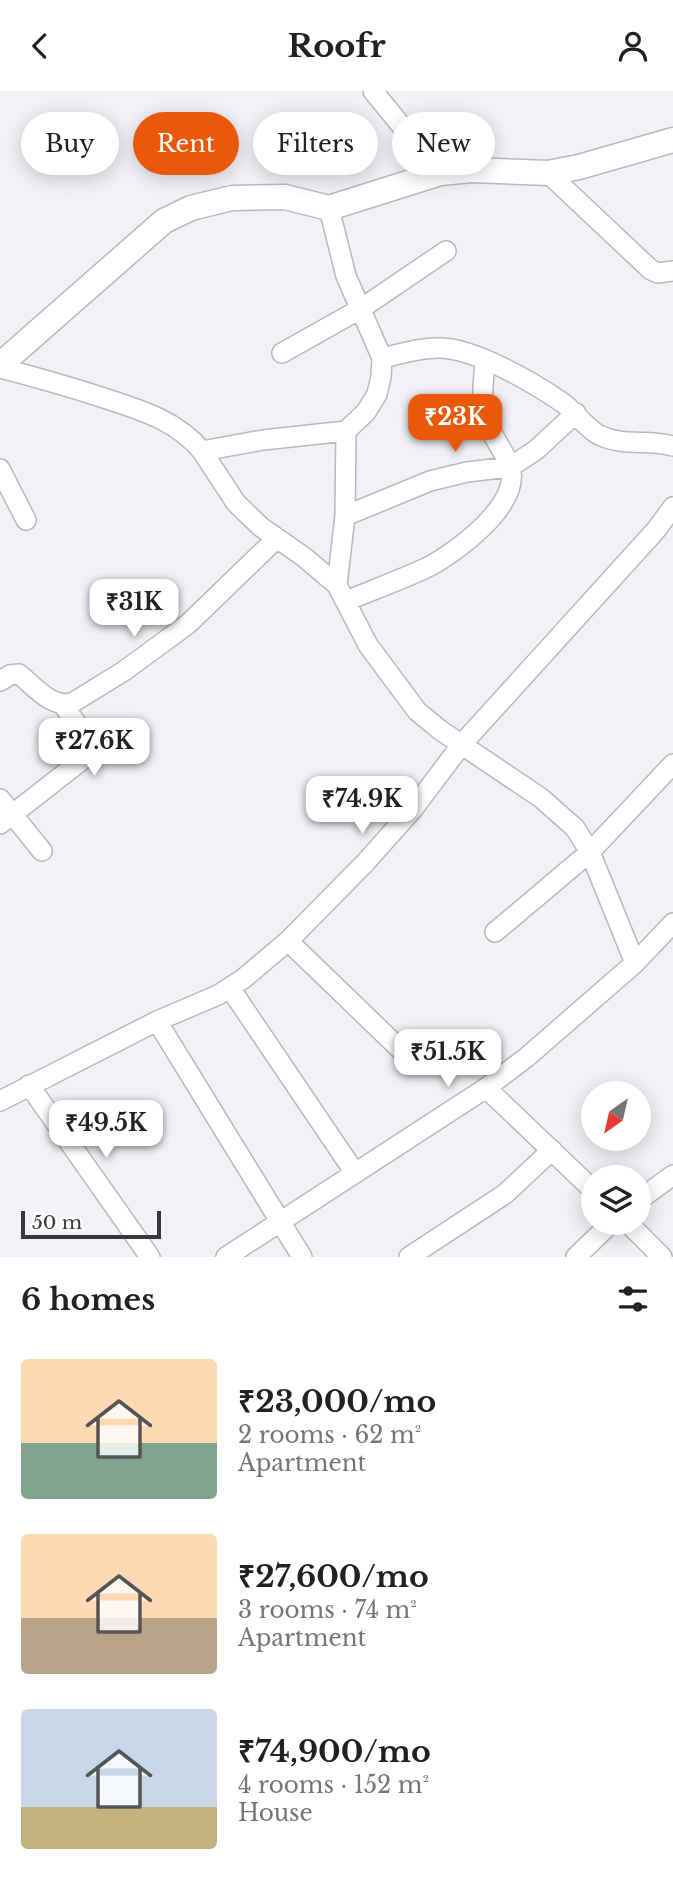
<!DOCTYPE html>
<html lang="en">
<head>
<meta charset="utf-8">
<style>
  body { margin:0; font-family:"Libre Baskerville",serif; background:#f2f2f2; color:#202124; height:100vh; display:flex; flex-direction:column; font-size:26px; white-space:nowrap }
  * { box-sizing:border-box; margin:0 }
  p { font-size:23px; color:#757577 }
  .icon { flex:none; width:38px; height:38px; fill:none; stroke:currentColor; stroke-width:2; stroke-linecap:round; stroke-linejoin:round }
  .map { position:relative; height:1166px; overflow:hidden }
  .drawer { display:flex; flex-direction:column; background:#fff; flex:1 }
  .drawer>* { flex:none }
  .top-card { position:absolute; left:21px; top:21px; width:632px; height:63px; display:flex; gap:14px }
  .needle { width:46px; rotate:214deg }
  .tools { position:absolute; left:581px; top:990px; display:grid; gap:14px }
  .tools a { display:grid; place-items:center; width:70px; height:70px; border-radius:50%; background:#fff; box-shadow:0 4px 18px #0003; font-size:35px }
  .scale { position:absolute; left:21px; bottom:18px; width:140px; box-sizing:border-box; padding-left:7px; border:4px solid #38383a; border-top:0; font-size:19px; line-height:24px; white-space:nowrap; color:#38383a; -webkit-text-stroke:5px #fff; paint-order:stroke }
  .price { position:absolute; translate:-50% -60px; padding:0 16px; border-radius:14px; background:#fff; color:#222; font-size:23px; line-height:46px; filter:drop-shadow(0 2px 4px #0008) }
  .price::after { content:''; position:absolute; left:50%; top:42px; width:21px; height:16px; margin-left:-10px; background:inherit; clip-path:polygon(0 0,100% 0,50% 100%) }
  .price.selected { background:#ea580c; color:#fff }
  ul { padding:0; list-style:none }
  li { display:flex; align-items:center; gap:21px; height:175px; padding:0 21px }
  li span { display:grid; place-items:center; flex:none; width:196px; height:140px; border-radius:7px; color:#555 }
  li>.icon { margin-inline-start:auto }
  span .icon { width:84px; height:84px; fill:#fffc; stroke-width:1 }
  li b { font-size:30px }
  h2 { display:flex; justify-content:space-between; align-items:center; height:84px; padding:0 21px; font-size:30px }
  .pill { padding:0 24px; border-radius:32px; background:#fff; box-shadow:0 4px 18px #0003; font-size:24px; line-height:63px }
  .pill.selected { background:#ea580c; color:#fff }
  header { display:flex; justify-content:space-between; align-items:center; height:91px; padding:0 21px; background:#fff; font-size:32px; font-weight:700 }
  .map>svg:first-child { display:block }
</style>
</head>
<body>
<header><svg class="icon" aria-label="back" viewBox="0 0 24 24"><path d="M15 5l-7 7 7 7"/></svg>Roofr<svg class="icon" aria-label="person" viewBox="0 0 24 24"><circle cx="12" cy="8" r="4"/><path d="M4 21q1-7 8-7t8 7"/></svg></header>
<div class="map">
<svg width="673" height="1166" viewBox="0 0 673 1166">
  <rect width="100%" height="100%" fill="#f2f1f5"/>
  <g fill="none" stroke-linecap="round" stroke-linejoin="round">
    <!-- minor casing -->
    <g stroke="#b9b8bc" stroke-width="22">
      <path id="minor" d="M373,0L440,82
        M548,82L651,179L658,182L673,180
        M282,262L362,217L446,160
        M382,267C401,263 421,256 441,257C476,258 534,292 563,312C575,321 586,337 599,344C623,356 648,348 673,355
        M0,277C35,286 70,296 104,307C141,319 176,329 202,360L263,349L346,340L366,321L377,303L381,286L382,267L346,185L329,117
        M202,360L236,412L261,436L304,466L337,494L368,554L417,620L440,639L541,707L575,737L590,761L635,872
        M0,378L26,429
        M345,425L430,390L467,381L510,376L536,359L576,322
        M337,494L345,425L346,340
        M346,510C373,499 400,489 426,477C454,463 522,414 510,376C504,359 491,345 486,328C480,310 484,288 485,269
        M0,590L10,584L19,583C35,596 51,617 72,612L124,580L188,533L276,448
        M0,708L42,760
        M0,733L91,662L93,655L63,614
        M495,841L590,761L673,673
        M288,850L401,959
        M230,897L355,1082
        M157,930L302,1166
        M29,994L150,1166
        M486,997L593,1099
        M0,1010L157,930L218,904L243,888L288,850L365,772L413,718L462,653L656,439L673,416
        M639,1109L673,1084
        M628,1132L662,1166
        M226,1166L486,997L527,966L635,872L673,832
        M409,1166L505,1103L552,1059
        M576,1166L611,1132"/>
    </g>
    <!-- tertiary casing -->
    <g stroke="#b9b8bc" stroke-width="27">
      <path id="tertiary" d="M0,274L164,130L191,117L232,107L285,106L329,117L440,82L472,79L548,82L579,76L673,49"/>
    </g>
    <!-- minor -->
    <use href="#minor" stroke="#fff" stroke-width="19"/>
    <!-- tertiary -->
    <use href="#tertiary" stroke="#fff" stroke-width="24"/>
  </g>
</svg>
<div class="tools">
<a><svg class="needle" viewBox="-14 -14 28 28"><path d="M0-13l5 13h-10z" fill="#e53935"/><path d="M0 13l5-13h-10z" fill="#757577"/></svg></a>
<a><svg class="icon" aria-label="layers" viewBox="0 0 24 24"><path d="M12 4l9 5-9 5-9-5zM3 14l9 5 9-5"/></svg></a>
</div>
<div class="scale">50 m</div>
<b class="price selected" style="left:455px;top:363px">₹23K</b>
<b class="price" style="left:134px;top:548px">₹31K</b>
<b class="price" style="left:94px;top:687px">₹27.6K</b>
<b class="price" style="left:362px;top:745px">₹74.9K</b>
<b class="price" style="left:448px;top:998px">₹51.5K</b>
<b class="price" style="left:106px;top:1069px">₹49.5K</b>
<div class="top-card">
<a class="pill">Buy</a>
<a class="pill selected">Rent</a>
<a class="pill">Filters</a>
<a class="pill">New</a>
</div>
</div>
<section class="drawer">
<h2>6 homes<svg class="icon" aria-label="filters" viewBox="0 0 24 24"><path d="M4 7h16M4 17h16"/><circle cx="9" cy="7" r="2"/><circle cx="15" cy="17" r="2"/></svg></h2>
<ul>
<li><span style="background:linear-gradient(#ffd9b3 60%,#7fa58c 0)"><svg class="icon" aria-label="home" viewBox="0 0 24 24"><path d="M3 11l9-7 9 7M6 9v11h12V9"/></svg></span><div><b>₹23,000/mo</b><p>2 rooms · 62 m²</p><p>Apartment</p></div></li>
<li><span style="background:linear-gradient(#ffd9b3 60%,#b9a48a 0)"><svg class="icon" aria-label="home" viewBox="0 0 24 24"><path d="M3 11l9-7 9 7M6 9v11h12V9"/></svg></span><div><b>₹27,600/mo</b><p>3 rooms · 74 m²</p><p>Apartment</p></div></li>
<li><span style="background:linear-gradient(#c9d6e8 70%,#c2b280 0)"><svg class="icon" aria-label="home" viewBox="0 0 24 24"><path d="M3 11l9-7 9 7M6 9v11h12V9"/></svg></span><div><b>₹74,900/mo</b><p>4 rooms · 152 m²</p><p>House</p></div></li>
</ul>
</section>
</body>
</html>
